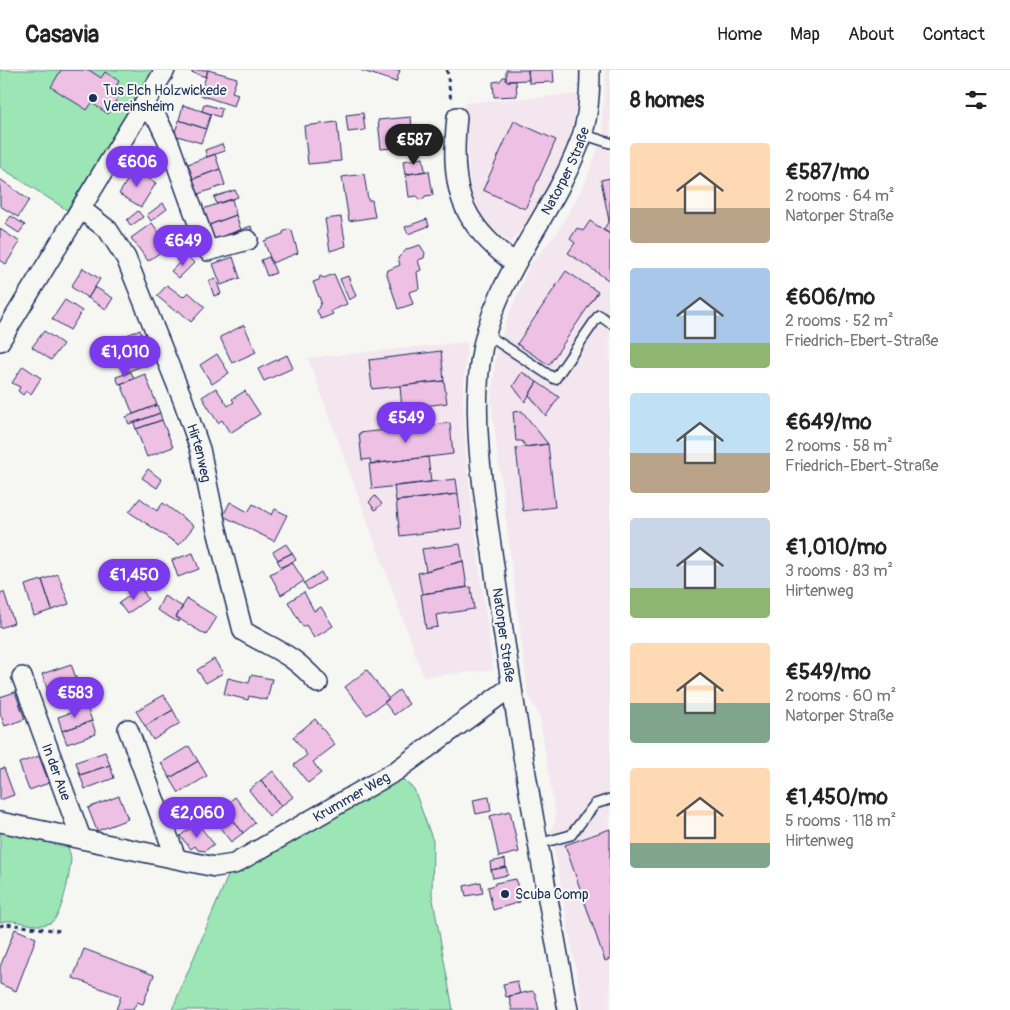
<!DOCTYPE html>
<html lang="en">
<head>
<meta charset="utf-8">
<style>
  body { margin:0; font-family:Pangolin,sans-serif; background:#f6f6f6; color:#222; height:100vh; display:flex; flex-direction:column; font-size:19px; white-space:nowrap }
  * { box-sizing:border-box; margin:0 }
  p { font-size:16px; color:#767676 }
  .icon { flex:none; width:28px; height:28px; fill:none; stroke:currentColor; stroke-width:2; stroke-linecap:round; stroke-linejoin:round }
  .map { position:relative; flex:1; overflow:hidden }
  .details { display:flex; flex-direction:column; background:#fff; width:400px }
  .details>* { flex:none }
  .price { position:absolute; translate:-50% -42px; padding:0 11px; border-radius:18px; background:#7c3aed; color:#fff; font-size:16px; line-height:32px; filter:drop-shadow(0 1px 2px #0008) }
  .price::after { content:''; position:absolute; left:50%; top:30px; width:15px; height:11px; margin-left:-8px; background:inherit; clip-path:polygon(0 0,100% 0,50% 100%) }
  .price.current { background:#222; color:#fff }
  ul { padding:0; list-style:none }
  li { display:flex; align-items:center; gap:15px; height:125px; padding:0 20px }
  li span { display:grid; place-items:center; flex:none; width:140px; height:100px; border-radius:5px; color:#555 }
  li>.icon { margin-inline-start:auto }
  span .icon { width:60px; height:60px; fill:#fffc; stroke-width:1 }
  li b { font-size:21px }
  h2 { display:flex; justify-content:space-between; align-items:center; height:60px; padding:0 20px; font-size:21px }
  header { display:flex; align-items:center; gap:30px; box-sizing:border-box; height:70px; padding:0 25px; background:#fff; border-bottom:1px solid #e0e0e0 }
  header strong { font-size:24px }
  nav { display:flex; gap:28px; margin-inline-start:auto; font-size:18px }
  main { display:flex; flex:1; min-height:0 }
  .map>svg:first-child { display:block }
</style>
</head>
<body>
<header>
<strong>Casavia</strong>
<nav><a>Home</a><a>Map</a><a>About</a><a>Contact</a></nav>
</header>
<main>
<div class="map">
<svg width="610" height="940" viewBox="0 0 610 940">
  <rect width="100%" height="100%" fill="#f6f6f2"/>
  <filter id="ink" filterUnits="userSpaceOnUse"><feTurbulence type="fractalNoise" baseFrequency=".02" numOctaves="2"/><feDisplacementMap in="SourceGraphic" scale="10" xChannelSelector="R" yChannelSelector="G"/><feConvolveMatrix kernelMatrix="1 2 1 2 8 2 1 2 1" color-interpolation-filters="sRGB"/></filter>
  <g filter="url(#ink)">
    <!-- built -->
    <path fill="#f4e6ee" d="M606,0H610V940H583L551,760L556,750L540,648L528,624L491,332L496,284L507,249L530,195L557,163L585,113L604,63L602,48Z
      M579,24L566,83L542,130L511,173L484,153L471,129L464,33Z
      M467,272L463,326L466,390L493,600L424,607L308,288Z"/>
    <!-- green -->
    <path fill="#9ce6b5" stroke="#5c8a8a" d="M0,0H154L67,140L0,97Z
      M399,706L414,719L433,771L432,824L453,940H172L230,801Z
      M0,761L66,774C68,778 71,784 71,789C70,802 62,849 50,853C33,860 17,847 0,852Z"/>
    <!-- building -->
    <path fill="#eec0e4" stroke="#1b2f5e" d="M61,0H89L101,8L105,2L119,11L115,18L121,22L108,44L92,33L87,40L51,17Z
      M192,0H208L206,7L191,2Z
      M208,0L237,8L232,22L238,24L234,36L200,25Z
      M360,0H400L396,12Z
      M506,0H528L529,10L506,11Z
      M528,0H553L554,12L529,13Z
      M503,7H506V11H516L517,26L494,27L493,12L500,11Z
      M204,34L222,39L220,47L202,41Z
      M183,35L211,44L206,59L179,50Z
      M363,43L365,60L348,62L346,45Z
      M411,47L412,59L401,60L403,77L381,79L378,50Z
      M179,50L206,59L201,73L174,65Z
      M514,51L556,70L525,139L483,120Z
      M337,52L341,91L308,94L304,56Z
      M434,65L435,73L417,76L416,67Z
      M222,74L225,81L207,87L205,80Z
      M215,84L220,99L193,109L188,94Z
      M423,88L425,101L405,105L403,91Z
      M134,99L156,113L141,137L119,124Z
      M220,99L225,115L198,124L193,109Z
      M429,101L433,125L425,126L424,129L419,130L417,126L409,127L406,104Z
      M364,104L368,130H372L375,147L349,151L342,107Z
      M610,108V164L603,160L609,151L601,110Z
      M0,109L29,130L18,147L0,136Z
      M235,120L238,127L217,134L214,127Z
      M232,129L236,145L209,155L203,139Z
      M163,133L167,139L151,151L147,145Z
      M138,141L143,147L131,156L127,150Z
      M236,145L241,160L214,169L209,155Z
      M11,146L25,155L19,163L5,154Z
      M341,147L346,176L330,181L325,149Z
      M427,149L429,156L408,164L405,157Z
      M590,151L610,164V211L568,183L575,173L570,169L577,158L583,161Z
      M152,153L169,176L148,191L131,168Z
      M251,156L253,163L234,170L232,163Z
      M0,159L20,172L6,194L0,190Z
      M289,159L292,161L298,183L272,193L264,171L283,164V162Z
      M420,175L425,183L424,188L418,190L421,200L417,202L419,219L409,222L413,234L398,239L386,201L400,195L398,188L407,179Z
      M187,185L194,193L179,208L171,201Z
      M233,187L240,208L221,215L213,194Z
      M269,187L276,203L267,206L261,190Z
      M83,198L100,209L88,228L71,217Z
      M566,201L598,222L549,295L517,274Z
      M334,204L347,234L331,241L333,244L321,249L317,241L321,232L313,212L319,210L320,206L324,208Z
      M348,206L356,226L349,230L340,209Z
      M216,209L221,224L214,226L209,211Z
      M167,215L183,227L188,222L205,237L191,252L178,240L176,242L157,226Z
      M95,217L113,228L106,239L88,228Z
      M65,230L82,241L70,260L52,249Z
      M244,255L256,282L232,293L220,267Z
      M140,260L149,285L126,294L116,269Z
      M44,261L63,274L51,290L32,277Z
      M441,281L444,311L372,319L369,290Z
      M217,284L229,303L212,314L200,295Z
      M287,285L293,298L264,311L258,299Z
      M144,287L147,294L124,303L121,296Z
      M23,296L41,308L31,324L26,321L23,325L18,321L20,317L12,313Z
      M131,302L134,309L119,314L116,307Z
      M522,302L537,312L525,332L513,316Z
      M145,304L157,335L133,344L121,314Z
      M444,311L447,333L402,339L400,316Z
      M537,312L559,327L546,346L529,325Z
      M216,318L228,336L234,332L232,329L245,321L260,344L230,363L222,350L218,353L202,327Z
      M157,335L160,343L129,354L126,347Z
      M522,341L548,374L526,377L522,371H516L513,342Z
      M160,343L162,350L136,359L134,353Z
      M162,350L173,377L147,387L136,359Z
      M450,353L453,384L371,394L370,389L362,390L359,363Z
      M548,374L555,437L523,441L516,378Z
      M428,387L431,412L372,419L369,394Z
      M148,399L162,410L157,418L142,408Z
      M456,409L458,424L396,431L394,416Z
      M458,424L462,458L400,466L396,431Z
      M375,426L382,434L375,440L369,432Z
      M140,428L157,441L163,433L194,456L179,475L129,442Z
      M230,432L248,442L253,434L272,445L275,439L287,445L274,471L223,446Z
      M286,474L292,483L278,490L273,482Z
      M460,474L463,491L426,501L422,479Z
      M193,483L199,499L178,507L172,490Z
      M292,483L296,490L281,497L277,490Z
      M463,491L467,517L422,524L418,503Z
      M292,492L304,511L281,525L270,504Z
      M321,502L325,510L308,520L304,513Z
      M58,504L69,534L52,540L42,510Z
      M42,510L52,540L34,546L25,515Z
      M471,517L474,539L436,545L438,557L426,559L421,524Z
      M141,518L148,529L127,544L119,533Z
      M4,522L14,553L0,558V523Z
      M304,522L314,541L321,537L333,556L314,568L306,555L303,557L288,532Z
      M164,526L183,537L176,547L180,549L178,552L157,540Z
      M187,529L217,547L206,565L176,547Z
      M214,589L223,603L206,613L197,600Z
      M71,594L76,608L47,618L42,604Z
      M367,600L389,629L367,645L345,617Z
      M251,605L272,609L267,630L249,626L248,630L224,624L228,608L249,613Z
      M76,608L81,621L52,631L47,618Z
      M399,620L409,634L394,645L384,632Z
      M15,622L25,649L5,656L0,643V627Z
      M164,625L173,640L145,656L136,641Z
      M87,637L92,651L62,661L58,647Z
      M173,640L180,653L153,670L145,656Z
      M315,649L335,675L313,692L321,703L308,713L294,695L307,685L293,667Z
      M92,651L96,664L67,674L62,661Z
      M189,676L198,691L170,708L161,693Z
      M105,682L110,695L80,705L76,692Z
      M39,686L49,713L29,720L19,693Z
      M198,691L207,706L179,723L170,708Z
      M110,695L114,708L85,719L80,705Z
      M4,698L14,725L0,730V699Z
      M273,701L293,727L281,736L261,710Z
      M261,710L281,736L269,746L249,720Z
      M119,726L128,749L97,761L88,738Z
      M235,727L255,753L243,763L223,737Z
      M489,727L491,741L476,744L473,730Z
      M223,737L243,763L231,772L211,746Z
      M510,741L519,782L499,787L490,746Z
      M197,753L214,774L205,781L198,780L195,776L191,779L180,766Z
      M610,759V889L605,891L565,775Z
      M505,789L506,797L491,800L490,792Z
      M506,797L508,805L493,808L491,800Z
      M516,809L520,832L493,840L488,817L495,815V813Z
      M481,812L483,823L466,826L464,816Z
      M15,859L36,868L16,921L0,914V897Z
      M84,879L154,905L143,934L137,932L133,940H116L121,926L73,908Z
      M517,911L520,924L506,927L503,914Z
      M532,921L535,923L539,940H512L509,926Z"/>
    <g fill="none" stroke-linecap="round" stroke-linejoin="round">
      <!-- service casing -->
      <g stroke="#1b2f5e" stroke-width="12">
        <path id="service" d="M582,64L610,73
          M486,264L555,309L599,245L610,253
          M538,774L571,765L595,734L610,729"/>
      </g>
      <!-- minor casing -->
      <g stroke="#1b2f5e" stroke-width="22">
        <g id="minor">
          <path d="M143,37L158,50L169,73L208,181L248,170"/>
          <path d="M457,47C450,114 458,153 515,193"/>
          <path id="s1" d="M81,139L108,160L126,188L183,330L200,379L216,456L243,561C275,580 292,583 318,613"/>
          <path d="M0,271L165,0"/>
          <path id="s2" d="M22,607L81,768"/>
          <path d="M128,659L176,788"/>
          <path id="s3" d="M0,752L215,797L234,794L396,701L511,617"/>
          <path id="s4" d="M568,940C542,797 516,655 496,511C487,441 471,364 480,293C490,212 549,151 578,77C588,54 590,24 590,0"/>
        </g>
      </g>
      <!-- path -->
      <path stroke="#1b2f5e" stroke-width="3" stroke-dasharray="4 4" stroke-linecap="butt" d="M447,0L451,31
        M0,856L6,854L61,861"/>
      <!-- service -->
      <use href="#service" stroke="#f6f6f2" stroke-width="9"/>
      <!-- minor -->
      <use href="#minor" stroke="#f6f6f2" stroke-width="19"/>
    </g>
  </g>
  <!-- markers -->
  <g fill="#1b2f5e" stroke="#f6f6f2" stroke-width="2">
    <circle cx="93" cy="28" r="5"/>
    <circle cx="505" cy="824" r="5"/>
  </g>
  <g text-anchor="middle" stroke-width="4" stroke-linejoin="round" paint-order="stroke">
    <!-- poi labels -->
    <g font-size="14" fill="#1b2f5e" stroke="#f6f6f2" text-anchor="start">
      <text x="103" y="25">Tus Elch Holzwickede<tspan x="103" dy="16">Vereinsheim</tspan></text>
      <text x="515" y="829">Scuba Comp</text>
    </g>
    <!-- street labels -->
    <g font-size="14" fill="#1b2f5e" stroke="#f6f6f2">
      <text dy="5" stroke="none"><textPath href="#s4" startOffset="866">Natorper Straße</textPath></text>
      <text dy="5" stroke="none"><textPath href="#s1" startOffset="276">Hirtenweg</textPath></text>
      <text transform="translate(504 565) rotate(82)" y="5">Natorper Straße</text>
      <text dy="5" stroke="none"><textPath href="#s2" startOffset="101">In der Aue</textPath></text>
      <text dy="5" stroke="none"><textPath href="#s3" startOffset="374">Krummer Weg</textPath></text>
    </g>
  </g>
</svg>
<b class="price current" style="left:414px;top:96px">€587</b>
<b class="price" style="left:137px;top:118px">€606</b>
<b class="price" style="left:183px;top:197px">€649</b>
<b class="price" style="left:125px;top:308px">€1,010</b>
<b class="price" style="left:406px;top:374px">€549</b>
<b class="price" style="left:134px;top:531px">€1,450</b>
<b class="price" style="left:75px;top:649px">€583</b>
<b class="price" style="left:197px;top:769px">€2,060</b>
</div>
<section class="details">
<h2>8 homes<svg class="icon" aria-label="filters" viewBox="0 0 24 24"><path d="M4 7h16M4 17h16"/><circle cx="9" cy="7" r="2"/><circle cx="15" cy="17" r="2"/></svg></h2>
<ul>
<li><span style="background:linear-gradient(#ffd9b3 65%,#b9a48a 0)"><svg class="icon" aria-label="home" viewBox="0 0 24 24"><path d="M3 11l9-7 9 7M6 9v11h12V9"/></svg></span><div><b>€587/mo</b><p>2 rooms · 64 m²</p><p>Natorper Straße</p></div></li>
<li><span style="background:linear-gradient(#a9c7e8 75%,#8fb573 0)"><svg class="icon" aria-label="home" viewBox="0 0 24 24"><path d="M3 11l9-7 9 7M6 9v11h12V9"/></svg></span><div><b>€606/mo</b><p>2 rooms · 52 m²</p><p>Friedrich-Ebert-Straße</p></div></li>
<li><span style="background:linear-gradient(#bfe0f5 60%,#b9a48a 0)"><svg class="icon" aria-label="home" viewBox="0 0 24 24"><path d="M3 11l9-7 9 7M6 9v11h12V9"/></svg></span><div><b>€649/mo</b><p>2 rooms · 58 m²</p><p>Friedrich-Ebert-Straße</p></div></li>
<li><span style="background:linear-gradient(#c9d6e8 70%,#8fb573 0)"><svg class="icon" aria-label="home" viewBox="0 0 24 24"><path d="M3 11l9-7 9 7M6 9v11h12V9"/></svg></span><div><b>€1,010/mo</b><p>3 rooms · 83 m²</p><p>Hirtenweg</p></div></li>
<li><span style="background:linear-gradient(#ffd9b3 60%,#7fa58c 0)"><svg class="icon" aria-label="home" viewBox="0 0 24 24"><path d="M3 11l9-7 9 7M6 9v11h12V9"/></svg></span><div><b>€549/mo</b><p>2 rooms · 60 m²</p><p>Natorper Straße</p></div></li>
<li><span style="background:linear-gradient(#ffd9b3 75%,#7fa58c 0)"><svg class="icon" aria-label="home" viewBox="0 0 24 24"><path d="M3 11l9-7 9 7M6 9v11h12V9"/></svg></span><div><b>€1,450/mo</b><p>5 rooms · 118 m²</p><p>Hirtenweg</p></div></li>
</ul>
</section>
</main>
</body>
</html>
